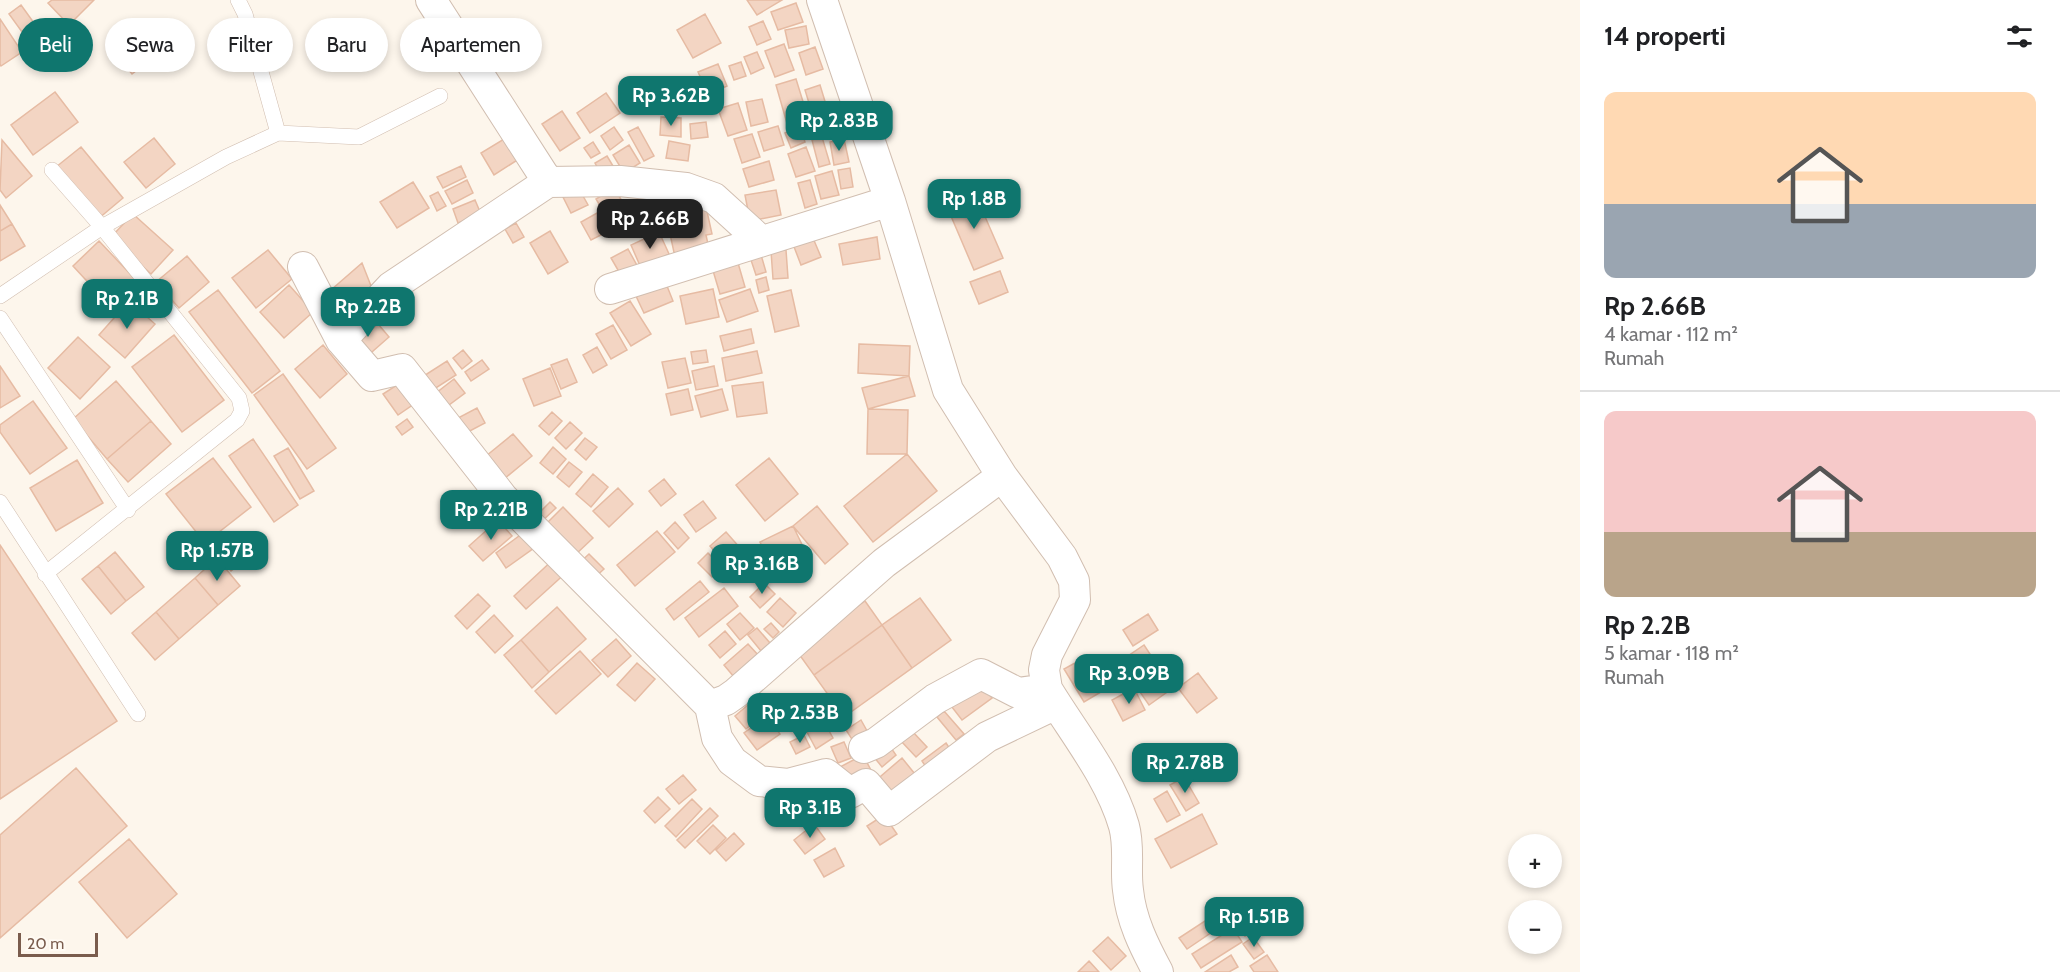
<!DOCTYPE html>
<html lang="id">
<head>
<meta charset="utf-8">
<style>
  body { margin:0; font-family:Cabin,sans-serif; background:#f2f2f2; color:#202124; height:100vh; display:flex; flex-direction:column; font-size:22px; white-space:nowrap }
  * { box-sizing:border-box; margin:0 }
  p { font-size:20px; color:#757577 }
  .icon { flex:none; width:33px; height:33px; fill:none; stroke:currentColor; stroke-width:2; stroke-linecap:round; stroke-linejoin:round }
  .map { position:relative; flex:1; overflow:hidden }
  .side { display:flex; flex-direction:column; background:#fff; width:480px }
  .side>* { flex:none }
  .hud { position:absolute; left:18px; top:18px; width:570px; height:54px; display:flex; gap:12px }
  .controls { position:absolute; left:1508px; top:834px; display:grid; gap:12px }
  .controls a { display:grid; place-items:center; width:54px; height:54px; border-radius:50%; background:#fff; box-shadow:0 3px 9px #0003; font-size:30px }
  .scale { position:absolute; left:18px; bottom:15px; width:80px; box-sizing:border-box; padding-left:6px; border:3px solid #7a5c4d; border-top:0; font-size:16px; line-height:21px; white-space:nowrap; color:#7a5c4d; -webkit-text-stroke:4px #fffaf3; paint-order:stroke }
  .price { position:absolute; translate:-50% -51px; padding:0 14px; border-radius:12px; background:#0f766e; color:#fff; font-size:20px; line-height:39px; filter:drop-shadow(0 2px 3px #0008) }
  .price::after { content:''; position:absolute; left:50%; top:36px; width:18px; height:14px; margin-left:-9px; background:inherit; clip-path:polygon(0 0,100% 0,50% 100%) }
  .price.current { background:#222; color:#fff }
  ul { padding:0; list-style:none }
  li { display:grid; align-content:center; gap:12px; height:318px; padding:0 24px }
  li+li { border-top:2px solid #e0e0e0 }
  li span { display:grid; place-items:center; height:186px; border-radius:12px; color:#555 }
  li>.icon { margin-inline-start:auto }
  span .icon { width:108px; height:108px; fill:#fffc; stroke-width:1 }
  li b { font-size:26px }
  h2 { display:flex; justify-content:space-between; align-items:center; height:72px; padding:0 24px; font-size:26px }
  .pill { padding:0 21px; border-radius:27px; background:#fff; box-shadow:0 3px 9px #0003; font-size:21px; line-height:54px }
  .pill.current { background:#0f766e; color:#fff }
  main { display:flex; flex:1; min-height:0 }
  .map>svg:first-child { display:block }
</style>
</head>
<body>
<main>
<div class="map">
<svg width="1580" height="972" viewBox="0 0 1580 972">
  <rect width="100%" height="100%" fill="#fdf6ec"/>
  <!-- building -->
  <path fill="#f3d5c3" stroke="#e6bba3" stroke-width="1.5" d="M52,0H94L69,25L48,3Z
    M747,0H782L757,15Z
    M796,3L803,22L778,30L771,12Z
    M21,5L42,34L30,43L9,14Z
    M705,14L721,43L693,58L677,30Z
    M0,19L22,52L1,66L0,64Z
    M138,20L163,50L132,74L108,44Z
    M763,21L771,39L757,45L749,27Z
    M806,26L809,44L789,48L785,30Z
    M784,44L794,70L775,77L765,51Z
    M815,47L823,69L806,75L799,53Z
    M757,52L764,68L751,74L744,57Z
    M741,62L746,76L734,80L729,66Z
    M718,64L727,86L708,94L698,72Z
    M796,79L809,121L788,127L776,85Z
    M820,85L831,121L816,126L805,90Z
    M55,92L78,122L33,155L11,125Z
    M606,93L620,113L590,133L577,113Z
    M762,99L768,122L751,126L746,102Z
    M738,103L747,130L728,136L718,109Z
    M562,111L580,138L560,151L542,124Z
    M661,117L681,118V137L660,135Z
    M706,122L708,137L691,139L690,124Z
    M778,126L784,145L764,151L758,132Z
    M614,127L623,140L610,150L601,136Z
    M638,127L654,156L644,161L628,132Z
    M800,127L805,142L791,148L785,133Z
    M752,134L760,157L742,163L734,139Z
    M509,136L522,157L494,175L481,153Z
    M822,137L830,164L819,167L812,140Z
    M154,138L175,164L146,188L124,162Z
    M844,139L849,162L834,165L830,142Z
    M2,140L32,176L6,198L0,190Z
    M669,141L690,145L688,161L666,158Z
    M593,142L600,153L591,158L584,148Z
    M629,145L640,163L624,173L613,155Z
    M81,147L123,198L98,219L56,167Z
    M806,147L815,171L796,177L788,154Z
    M607,156L616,171L603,178L595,163Z
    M769,161L774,180L749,187L743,169Z
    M461,166L466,177L443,188L437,177Z
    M850,168L853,187L841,189L838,170Z
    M832,171L839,195L821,199L815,176Z
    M467,180L473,193L452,204L445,191Z
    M810,180L817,204L805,208L798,183Z
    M413,182L429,208L397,228L380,202Z
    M578,187L588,205L571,213L562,195Z
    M614,188L633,219L615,231L596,199Z
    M973,189L1003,258L974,270L945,202Z
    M776,190L781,215L750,221L745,195Z
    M438,192L446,206L437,211L430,196Z
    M704,198L712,234L706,235L709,249L675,257L664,206Z
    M475,200L481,214L458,223L453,209Z
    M0,205L12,224L0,231Z
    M597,213L607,232L591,240L581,222Z
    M133,214L173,250L151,274L111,237Z
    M516,223L524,237L513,243L505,229Z
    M12,224L25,246L0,261V231Z
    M550,231L568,262L548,274L530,243Z
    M810,231L821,257L801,265L791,239Z
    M659,232L669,254L641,268L631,245Z
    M877,237L880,259L843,265L839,244Z
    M99,241L135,279L108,304L73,266Z
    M759,248L766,272L756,275L748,251Z
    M628,249L639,269L608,275L618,270L611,258Z
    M268,250L292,279L256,308L232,278Z
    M786,250L788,278L773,279L771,251Z
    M187,256L209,282L179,308L156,282Z
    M736,256L745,287L720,294L711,264Z
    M362,263L375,296L346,321L324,296Z
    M1000,271L1008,292L979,304L970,282Z
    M766,277L769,290L759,293L756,280Z
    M665,281L673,301L644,313L635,294Z
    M289,285L313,312L284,338L260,312Z
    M713,289L719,317L686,324L680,296Z
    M750,289L758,311L727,322L719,300Z
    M218,290L280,371L252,393L189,312Z
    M791,290L799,326L775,332L767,296Z
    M129,301L155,324L125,358L99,335Z
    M630,301L651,334L631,346L610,313Z
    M373,318L389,337L364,359L348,340Z
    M613,325L627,350L611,359L596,334Z
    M751,329L754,343L724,351L720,336Z
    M174,335L224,400L182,432L132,367Z
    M78,337L110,367L80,399L48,368Z
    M859,344L910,346L909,376L858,373Z
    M323,345L347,374L320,398L295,369Z
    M597,347L607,365L593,373L583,355Z
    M463,350L472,361L462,369L453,358Z
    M706,350L708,362L693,364L691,352Z
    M757,351L762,373L726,381L722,358Z
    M685,358L691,383L668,388L662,362Z
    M567,359L577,382L561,389L551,365Z
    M482,360L489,369L471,381L465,372Z
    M447,361L456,375L428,393L419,379Z
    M0,366L20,396L0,408Z
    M714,366L718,386L696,390L692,371Z
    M550,368L561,396L534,406L523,379Z
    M283,374L336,448L307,469L254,395Z
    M909,376L915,396L868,409L862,388Z
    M454,379L465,393L441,411L431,397Z
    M116,381L151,421L107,459L73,419Z
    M763,382L767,413L737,417L732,386Z
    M400,383L414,404L398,415L383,394Z
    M688,389L693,410L671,415L666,394Z
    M722,389L728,410L701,417L695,396Z
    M33,401L67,448L30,474L0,432V425Z
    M477,408L485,423L466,433L458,418Z
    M868,409L908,410L907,454H867Z
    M552,412L562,421L549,435L539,426Z
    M407,419L413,427L402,435L396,427Z
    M151,421L171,444L128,482L107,459Z
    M570,422L582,433L566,449L555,438Z
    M513,434L532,456L504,479L486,456Z
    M585,438L597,447L586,460L575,450Z
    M253,439L298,505L274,522L229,456Z
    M553,447L566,459L553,474L540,463Z
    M288,448L314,491L300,499L274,456Z
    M907,454L937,491L873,542L844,506Z
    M213,458L251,507L205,543L166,494Z
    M769,458L798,494L765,521L736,485Z
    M77,460L103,503L56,531L30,488Z
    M569,462L582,472L569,487L557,477Z
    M593,474L608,487L591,507L576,494Z
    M664,479L676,494L661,506L649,491Z
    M618,488L633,504L609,527L593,511Z
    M703,501L716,518L696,532L684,515Z
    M550,502L556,508L541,522L535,517Z
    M817,506L848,544L825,564L793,526Z
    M563,507L593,538L574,556L545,525Z
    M498,520L512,536L483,561L469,546Z
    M675,522L689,538L678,549L664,533Z
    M793,526L811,563L778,579L760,542Z
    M657,531L675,552L635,586L617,565Z
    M726,532L748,557L732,571L710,546Z
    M523,533L534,548L506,568L496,553Z
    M246,534L258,549L231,571L219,556Z
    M0,545L117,721L0,799Z
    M115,552L144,587L126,601L98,566Z
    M708,553L722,567L712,577L698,563Z
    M589,554L604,569L592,580L577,565Z
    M556,557L569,570L526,609L514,596Z
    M217,558L240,586L218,605L195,578Z
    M98,566L126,601L111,614L82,579Z
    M195,578L218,605L179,639L156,612Z
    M700,581L709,592L674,620L666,609Z
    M764,583L775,594L760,608L750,597Z
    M724,588L738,606L699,637L685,618Z
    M478,594L490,606L467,629L455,616Z
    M780,598L796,613L783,627L767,612Z
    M920,598L951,640L912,668L882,625Z
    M865,601L882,625L814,675L796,650Z
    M557,607L586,639L549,672L521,640Z
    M156,612L179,639L155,660L132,633Z
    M740,613L754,628L740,640L727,624Z
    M1148,614L1158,630L1133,646L1123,630Z
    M494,615L513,636L495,653L476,632Z
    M771,623L779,632L773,638L764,629Z
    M882,625L912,668L844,717L814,675Z
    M757,628L770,643L761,651L748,635Z
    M725,631L736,644L720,658L709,645Z
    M616,639L631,656L608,677L592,660Z
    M521,640L549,672L532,688L504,655Z
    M748,644L759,656L734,677L724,665Z
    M1144,645L1152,657L1137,668L1128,656Z
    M580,651L601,674L556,714L535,691Z
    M1082,659L1101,692L1084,702L1064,669Z
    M1159,659L1177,685L1149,705L1131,679Z
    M637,663L655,679L635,701L617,685Z
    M1198,673L1217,698L1197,713L1178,688Z
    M979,681L992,698L962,720L948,702Z
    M1134,688L1145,710L1123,721L1112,700Z
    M808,699L818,717L799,729L789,711Z
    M749,704L760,717L746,729L735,716Z
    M944,711L964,734L956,740L937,717Z
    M767,716L780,734L757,750L744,733Z
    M861,720L871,738L857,747L846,730Z
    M824,722L833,738L816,749L807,732Z
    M912,731L927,747L916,757L901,741Z
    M804,735L810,747L796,754L790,742Z
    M844,742L851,758L838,763L831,747Z
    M946,743L954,755L930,773L922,761Z
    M889,745L896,755L882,767L874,757Z
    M863,755L873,774L847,787L838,768Z
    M902,758L919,779L892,802L874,782Z
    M76,768L127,826L0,938V835Z
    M683,775L696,790L679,804L666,789Z
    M1184,777L1199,803L1186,811L1170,785Z
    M1167,791L1180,815L1167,822L1154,799Z
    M658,797L670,809L655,823L644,811Z
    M692,799L702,809L676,837L665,826Z
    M710,808L718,816L685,848L677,840Z
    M1202,814L1217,844L1171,868L1155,839Z
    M884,815L897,834L880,845L867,826Z
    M814,824L825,839L805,854L794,840Z
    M713,825L726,838L710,854L697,841Z
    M734,833L744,844L726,861L716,850Z
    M129,839L177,894L127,938L79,882Z
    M835,848L844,866L824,877L814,860Z
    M1249,900L1263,925L1245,936L1230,910Z
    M1211,917L1218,928L1187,949L1179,938Z
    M1233,928L1242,942L1201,968L1192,954Z
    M1108,937L1126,956L1111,970L1093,951Z
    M1253,937L1264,952L1254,959L1243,944Z
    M1231,955L1238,967L1229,972H1205Z
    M1267,955L1278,972H1254L1250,966Z
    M1089,961L1099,972H1078Z"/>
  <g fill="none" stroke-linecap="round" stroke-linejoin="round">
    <!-- service casing -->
    <g stroke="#d1beb0" stroke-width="16">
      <path id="service" d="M238,0L245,14L278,133
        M0,296L102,227L226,157L278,133L359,137L440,96
        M0,318L128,510
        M0,502L138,714
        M45,574L237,420L242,411L239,398L102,227L52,170"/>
    </g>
    <!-- minor casing -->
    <g stroke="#d1beb0" stroke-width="32">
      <path id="minor" d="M431,0L548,182
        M822,0L890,201L948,390L1002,476L1062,557L1074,581L1075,600L1047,655L1044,670L1047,689C1073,732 1110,777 1124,826C1130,848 1125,869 1128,890C1131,920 1144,946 1158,972
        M760,240L714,198L686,188L620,181L548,182L391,287L341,340L372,376L402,369L503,498L710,706L726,700L736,693L884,563L1002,476
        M303,267L341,340
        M610,289L890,201
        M710,706L717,738L732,761L759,781L788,784L826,774L850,793L866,784L889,811L987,737L1056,704
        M864,748L876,743L935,699L981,674L1018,693L1047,689"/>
    </g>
    <!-- service -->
    <use href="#service" stroke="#fff" stroke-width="15"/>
    <!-- minor -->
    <use href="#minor" stroke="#fff" stroke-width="30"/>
  </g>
</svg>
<div class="controls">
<a>+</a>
<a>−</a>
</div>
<div class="scale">20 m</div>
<b class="price" style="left:671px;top:127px">Rp 3.62B</b>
<b class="price" style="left:839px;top:152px">Rp 2.83B</b>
<b class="price" style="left:974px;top:230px">Rp 1.8B</b>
<b class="price current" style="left:650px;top:250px">Rp 2.66B</b>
<b class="price" style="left:127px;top:330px">Rp 2.1B</b>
<b class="price" style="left:368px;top:338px">Rp 2.2B</b>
<b class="price" style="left:491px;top:541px">Rp 2.21B</b>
<b class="price" style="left:217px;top:582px">Rp 1.57B</b>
<b class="price" style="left:762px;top:595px">Rp 3.16B</b>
<b class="price" style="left:1129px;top:705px">Rp 3.09B</b>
<b class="price" style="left:800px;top:744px">Rp 2.53B</b>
<b class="price" style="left:1185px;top:794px">Rp 2.78B</b>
<b class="price" style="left:810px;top:839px">Rp 3.1B</b>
<b class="price" style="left:1254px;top:948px">Rp 1.51B</b>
<div class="hud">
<a class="pill current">Beli</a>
<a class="pill">Sewa</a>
<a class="pill">Filter</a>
<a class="pill">Baru</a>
<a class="pill">Apartemen</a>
</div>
</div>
<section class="side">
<h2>14 properti<svg class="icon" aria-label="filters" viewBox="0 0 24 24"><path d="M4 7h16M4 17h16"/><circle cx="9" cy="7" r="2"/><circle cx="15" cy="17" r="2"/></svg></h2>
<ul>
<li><span style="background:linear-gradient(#ffd9b3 60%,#9aa5b1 0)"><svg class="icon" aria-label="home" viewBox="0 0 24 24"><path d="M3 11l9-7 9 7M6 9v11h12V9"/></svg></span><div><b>Rp 2.66B</b><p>4 kamar · 112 m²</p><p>Rumah</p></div></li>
<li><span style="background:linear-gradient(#f6c9c9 65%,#b9a48a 0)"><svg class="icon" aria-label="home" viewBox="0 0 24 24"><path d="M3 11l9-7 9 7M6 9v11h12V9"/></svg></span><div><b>Rp 2.2B</b><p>5 kamar · 118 m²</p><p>Rumah</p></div></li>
</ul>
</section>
</main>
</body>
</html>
